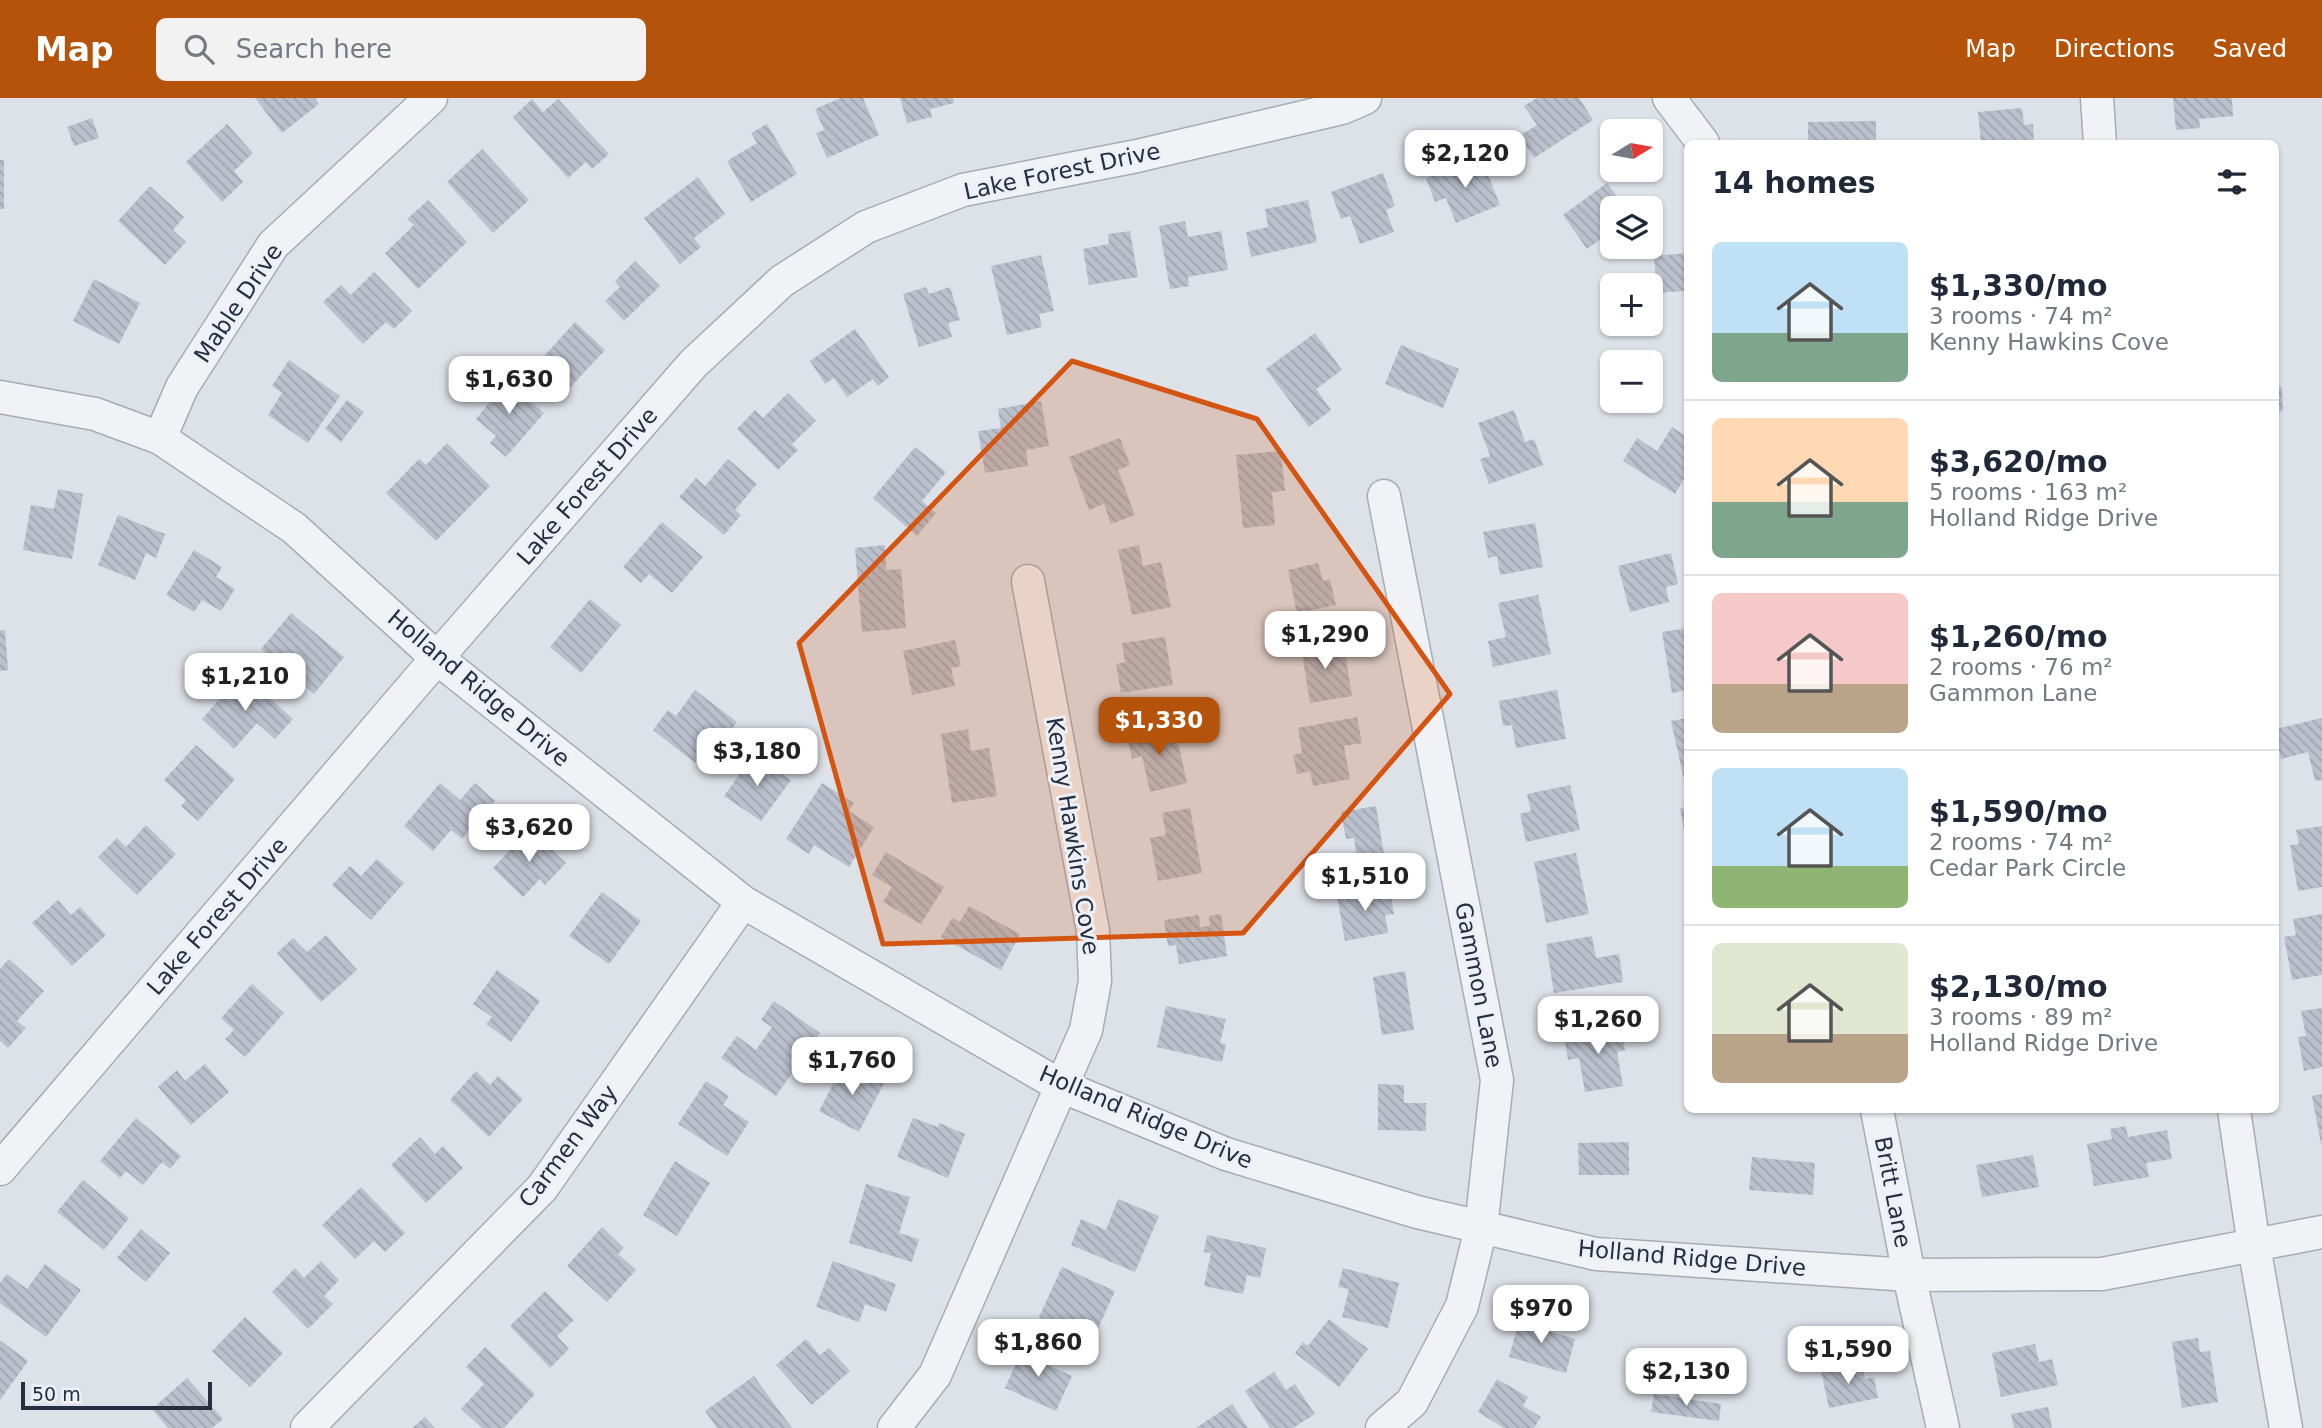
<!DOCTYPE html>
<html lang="en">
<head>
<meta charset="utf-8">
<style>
  body { margin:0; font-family:"DejaVu Sans",sans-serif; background:#f2f2f3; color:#1f2937; height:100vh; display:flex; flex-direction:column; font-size:26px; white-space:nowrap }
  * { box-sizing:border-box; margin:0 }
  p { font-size:23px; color:#747a83 }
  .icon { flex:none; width:38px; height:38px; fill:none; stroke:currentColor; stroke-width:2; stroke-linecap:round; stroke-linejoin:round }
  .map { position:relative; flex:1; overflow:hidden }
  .drawer { position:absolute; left:1684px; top:42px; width:595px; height:973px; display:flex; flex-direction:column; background:#fff; border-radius:10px; box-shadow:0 2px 5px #0004 }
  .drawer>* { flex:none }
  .needle { width:46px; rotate:79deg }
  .controls { position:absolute; left:1600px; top:21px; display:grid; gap:14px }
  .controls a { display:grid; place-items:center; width:63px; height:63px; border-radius:10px; background:#fff; box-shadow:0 2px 5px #0004; font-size:35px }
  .scale { position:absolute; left:21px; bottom:18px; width:191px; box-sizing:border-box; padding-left:7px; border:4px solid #252f41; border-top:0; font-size:19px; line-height:24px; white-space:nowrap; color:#252f41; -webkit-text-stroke:5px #edf0f6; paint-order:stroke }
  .price { position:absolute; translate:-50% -60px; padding:0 16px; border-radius:14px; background:#fff; color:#222; font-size:23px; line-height:46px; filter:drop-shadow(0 2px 4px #0008) }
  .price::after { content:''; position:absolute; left:50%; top:42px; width:21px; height:16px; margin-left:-10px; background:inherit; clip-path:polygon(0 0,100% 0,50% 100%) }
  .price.active { background:#b45309; color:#fff }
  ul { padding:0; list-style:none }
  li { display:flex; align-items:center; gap:21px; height:175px; padding:0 28px }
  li+li { border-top:2px solid #e0e1e3 }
  li span { display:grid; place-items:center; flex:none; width:196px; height:140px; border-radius:10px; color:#555 }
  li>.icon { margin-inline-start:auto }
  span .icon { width:84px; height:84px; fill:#fffc; stroke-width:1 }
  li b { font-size:30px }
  h2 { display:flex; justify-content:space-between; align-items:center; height:84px; padding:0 28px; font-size:30px }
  header { display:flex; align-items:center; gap:42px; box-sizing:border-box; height:98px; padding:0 35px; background:#b45309; color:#fff }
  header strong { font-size:33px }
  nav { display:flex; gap:38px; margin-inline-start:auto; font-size:24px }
  .search { width:490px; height:63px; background:#f2f2f3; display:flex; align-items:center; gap:18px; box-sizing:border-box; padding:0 24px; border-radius:10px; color:#747a83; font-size:26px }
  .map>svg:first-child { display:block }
</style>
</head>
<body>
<header>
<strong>Map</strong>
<div class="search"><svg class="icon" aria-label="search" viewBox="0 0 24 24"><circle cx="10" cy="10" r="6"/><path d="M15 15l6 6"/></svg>Search here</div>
<nav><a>Map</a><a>Directions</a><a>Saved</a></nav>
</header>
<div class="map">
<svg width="2322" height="1330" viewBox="0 0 2322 1330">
  <defs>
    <pattern id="building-back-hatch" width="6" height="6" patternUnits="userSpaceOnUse" patternTransform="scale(1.75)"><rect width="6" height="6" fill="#bac0cc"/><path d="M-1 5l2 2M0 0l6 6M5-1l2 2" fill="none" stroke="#a0a5b0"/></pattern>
  </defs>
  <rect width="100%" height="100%" fill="#dde2e9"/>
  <!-- building -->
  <path fill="url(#building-back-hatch)" d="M255,0H315L319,6L282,35Z
    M841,0H863L879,37L827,60L816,35L824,32L815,11Z
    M900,0H953L954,5L930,11L932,19L907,25Z
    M1537,0H1579L1593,22L1534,60L1519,38L1537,27L1524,8Z
    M2173,0H2232L2233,18L2199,21L2200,30L2176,32Z
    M532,1L543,14L558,1L609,56L592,71L586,64L568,80L513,19Z
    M2022,10L2024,27L2033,26L2034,46H1981L1978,14Z
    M92,20L99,40L74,48L67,29Z
    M1876,23V46H1808V24Z
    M227,26L253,55L234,73L243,84L222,104L186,64Z
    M767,26L797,76L751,104L727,63L757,45L751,35Z
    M482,51L529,102L493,135L447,84Z
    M1481,59L1500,107L1456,125L1446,100L1435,104L1426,80Z
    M0,62H4V111H0Z
    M1383,75L1395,108L1386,112L1394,134L1360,146L1350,118L1341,121L1331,94Z
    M698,79L725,116L694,140L701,149L680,166L644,120Z
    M1607,85L1625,110H1612V133L1587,151L1563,117Z
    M150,88L184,119L173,132L186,144L165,167L118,123Z
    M428,102L467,144L418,191L385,155L414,127L407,121Z
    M1308,102L1317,144L1251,159L1246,134L1268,129L1265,111Z
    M1185,123L1188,139L1221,133L1228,172L1188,179L1189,188L1170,191L1159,128Z
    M1130,133L1138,179L1089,187L1083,151L1109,146L1108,136Z
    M1687,155V210H1685L1684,193L1657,195L1654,158Z
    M1041,157L1054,213L1039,216L1042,229L1007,237L991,168Z
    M635,163L660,188L624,223L605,203L620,189L615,183Z
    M374,174L412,213L394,231L386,224L363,246L323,204L341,187L351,197Z
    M94,181L140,205L119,246L73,223Z
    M926,189L929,196L950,189L960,222L948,225L952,239L919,249L903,196Z
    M575,224L605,252L564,296L535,268Z
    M855,231L889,279L878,288L873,281L847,299L834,280L825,286L810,263Z
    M1315,235L1342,272L1316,291L1331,312L1309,329L1266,271Z
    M1401,247L1459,271L1443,310L1385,286Z
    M289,262L340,298L308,345L268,317L282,295L272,288Z
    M500,278L544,315L506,359L490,345L496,338L476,321L496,297L489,291Z
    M2275,289H2282L2283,313L2275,314Z
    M788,295L816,323L792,346L798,352L778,372L737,331L755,312L763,320Z
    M347,302L364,314L341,344L325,331Z
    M1041,303L1049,348L1026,352L1028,368L985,375L978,333L1001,330L998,311Z
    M1514,312L1525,344L1534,341L1543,367L1489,386L1480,361L1490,358L1478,325Z
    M1672,329L1687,339V376L1675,396L1623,363L1637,340L1657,353Z
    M1120,340L1130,367L1118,372L1135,417L1111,426L1104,406L1089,412L1069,359Z
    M447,345L490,388L436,443L386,395L419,361L426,367Z
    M915,349L946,374L922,403L936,415L917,438L873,400Z
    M1281,353L1285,393L1272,394L1275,427L1243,430L1236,357Z
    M728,361L757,386L735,412L741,417L724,437L679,399L696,380L705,388Z
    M58,391L83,396L72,461L23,452L31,407L54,411Z
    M118,417L165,436L156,460L146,455L135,482L98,467Z
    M662,424L703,459L672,495L649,476L641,485L623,469Z
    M1535,425L1543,469L1500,477L1497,458L1488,460L1483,434Z
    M885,447L886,472L901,471L906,530L862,534L855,450Z
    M1139,447L1143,468L1161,464L1171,509L1132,517L1118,452Z
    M194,452L222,469L216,479L235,491L221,513L202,502L194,514L166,497Z
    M1671,455L1678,486L1666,489L1669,504L1630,514L1618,468Z
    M1318,465L1323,483L1330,481L1336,507L1297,515L1288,472Z
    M1538,497L1551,556L1493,569L1488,543L1506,539L1498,505Z
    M590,501L621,527L581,575L550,549Z
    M291,515L344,559L314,596L261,551Z
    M1687,530V592L1672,595L1662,534Z
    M0,532H5L8,572L0,573Z
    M1326,537L1329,558L1345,555L1352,598L1310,605L1300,542Z
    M1165,539L1173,587L1121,595L1116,566L1125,564L1122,545Z
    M955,542L961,568L951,570L955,588L912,597L903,553Z
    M242,575L293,621L275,641L257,625L234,651L202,621Z
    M695,592L737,624L720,646L714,641L695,665L653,632L668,612L676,618Z
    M1557,592L1566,641L1516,650L1512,627L1503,628L1499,603Z
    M1357,619L1362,645L1344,648L1350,681L1313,688L1310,673L1297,676L1293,657L1302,655L1298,630Z
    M1687,620V682H1684L1671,623Z
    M2322,620V682L2315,683L2308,654L2281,661L2275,631Z
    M1174,626L1187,685L1150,694L1142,658L1132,661L1127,636Z
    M968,631L971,653L989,650L997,698L952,705L941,636Z
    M196,647L235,681L198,723L181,708L186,702L164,682Z
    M754,656L791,682L761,723L724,698Z
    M440,685L460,702L475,685L495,703L462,741L451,732L433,753L404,728Z
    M822,685L854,705L849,713L874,729L849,769L814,747L809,756L786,741Z
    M1570,687L1580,732L1526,744L1520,716L1531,713L1527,696Z
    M1376,708L1384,756L1357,760L1354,740L1346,741L1341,714Z
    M1687,709V742H1686L1680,710Z
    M1190,710L1202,775L1158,783L1150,740L1166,737L1162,715Z
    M146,727L176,756L137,797L98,759L117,740L126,749Z
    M2322,728V789L2298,793L2290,747L2299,746L2296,732Z
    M530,731L566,765L545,787L540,781L523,799L493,770Z
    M886,754L944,789L921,826L883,804L892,789L872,777Z
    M1576,755L1589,816L1546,825L1534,764Z
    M377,761L404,785L371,822L332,787L350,768L361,778Z
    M1389,789L1394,816L1385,817L1388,835L1345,843L1337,798Z
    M602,794L641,823L609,866L569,838Z
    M58,802L71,817L80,809L106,837L72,868L32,825Z
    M969,808L1020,836L1001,872L941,839L952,820L960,824Z
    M1221,816L1227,858L1179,866L1176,847L1168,848L1164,822L1199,817L1200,829L1210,828L1209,818Z
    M2322,816V877L2292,882L2284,839L2296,837L2293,821Z
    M326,837L357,872L321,904L277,855L293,840L307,854Z
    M1592,838L1596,860L1619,856L1623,884L1554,895L1546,846Z
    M9,861L44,893L17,923L26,930L8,950L0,943V871Z
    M497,872L540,903L511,944L486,926L492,919L473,906Z
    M1405,873L1414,932L1382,937L1373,879Z
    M252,886L284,915L245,959L225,941L234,932L221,920Z
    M774,903L820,935L776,998L721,960L737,938L756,952L772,929L761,922Z
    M1166,908L1226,921L1220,945L1226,946L1222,964L1157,949Z
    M2322,910V969L2304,973L2298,939L2306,938L2301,913Z
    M1621,926L1625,952L1617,954L1623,988L1585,994L1579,960L1568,962L1564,936Z
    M844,965L884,985L859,1034L819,1013Z
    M205,966L229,994L191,1027L158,989L177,972L185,983Z
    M476,973L490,987L498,978L523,1001L489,1039L450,1002Z
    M706,983L729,998L723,1007L749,1024L727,1058L678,1026Z
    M1378,986L1404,987V1005H1426V1033L1378,1032Z
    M2322,996V1046H2321L2312,998Z
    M136,1020L181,1058L170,1071L162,1064L143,1087L126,1073L120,1080L100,1063Z
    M913,1020L938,1029L939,1025L965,1036L948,1080L897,1059Z
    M2126,1028L2128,1039L2167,1032L2172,1061L2146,1065L2149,1079L2094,1088L2087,1046L2112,1041L2110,1031Z
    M420,1039L435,1056L443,1048L463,1070L426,1105L391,1067Z
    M1629,1044V1077H1579L1578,1045Z
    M2033,1057L2039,1089L1982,1099L1976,1067Z
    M1752,1059L1815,1065L1813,1097L1749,1092Z
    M675,1063L710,1085L677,1138L643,1117Z
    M83,1082L129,1120L104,1152L57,1114Z
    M866,1086L910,1099L899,1135L919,1141L912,1164L849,1145Z
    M361,1089L405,1135L385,1154L374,1143L355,1161L322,1127Z
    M1118,1101L1159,1118L1135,1174L1071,1147L1081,1121L1106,1132Z
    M602,1129L624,1150L618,1156L636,1172L607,1204L567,1168Z
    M141,1131L170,1155L146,1184L117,1160Z
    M1207,1137L1266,1150L1260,1180L1247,1177L1243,1196L1204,1188L1211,1155L1204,1154Z
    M321,1163L339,1182L324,1198L333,1206L308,1231L272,1194L295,1170L304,1180Z
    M833,1163L896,1186L886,1214L865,1206L859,1224L816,1209Z
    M45,1166L81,1192L46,1239L0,1205V1185L7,1176L27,1191Z
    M1062,1169L1115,1193L1096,1235L1067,1222L1063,1230L1039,1219Z
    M1343,1170L1399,1185L1388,1230L1342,1219L1349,1191L1338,1189Z
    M545,1193L574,1222L557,1238L569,1251L550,1270L510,1228Z
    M1521,1216L1554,1226L1552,1234L1575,1241L1566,1275L1509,1259Z
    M245,1219L283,1255L250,1289L212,1253Z
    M1329,1221L1368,1251L1339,1289L1295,1255L1303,1244L1308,1248Z
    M2198,1240L2200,1254L2210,1253L2218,1304L2182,1310L2172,1244Z
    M806,1241L820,1257L829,1250L850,1273L812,1307L776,1267Z
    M0,1242L28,1263L0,1302Z
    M1025,1245L1050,1257L1046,1266L1072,1278L1056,1313L1005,1290Z
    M2035,1246L2039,1264L2052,1261L2058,1287L2001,1299L1992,1255Z
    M485,1249L535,1296L504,1330H482L461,1311L484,1286L466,1269Z
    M1861,1264L1865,1281L1874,1279L1878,1300L1829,1310L1821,1273Z
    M1274,1274L1286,1292L1295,1286L1315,1316L1293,1330H1270L1245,1293Z
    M754,1278L792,1330H717L705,1313Z
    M187,1280L223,1321L212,1330H168L152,1311Z
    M1497,1281L1528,1299L1523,1308L1541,1319L1534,1330H1504L1478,1314Z
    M1654,1296L1721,1306L1719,1323L1651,1314Z
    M1232,1306L1248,1330H1196Z
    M2048,1309L2052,1330H2014L2011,1316Z
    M425,1319L435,1330H412Z"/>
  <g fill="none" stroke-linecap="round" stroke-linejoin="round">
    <!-- minor casing -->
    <g stroke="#a6acb7" stroke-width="35">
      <path id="minor" d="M1669,0L1703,45
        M2097,0L2100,46
        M0,299L95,316L160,340L294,430L437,560L743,804L1061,988L1226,1056L1417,1114L1596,1156L1909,1177L2102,1176L2322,1134
        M160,340L182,289L273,147L431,0
        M1877,1012L1909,1177L1943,1330
        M2234,1012L2254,1148L2286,1330
        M0,1071L437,560L693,266L782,183L866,129L963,92L1137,58L1342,10L1365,0
        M307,1330L542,1090L743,804
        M894,1330L935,1277L1086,932L1095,883L1093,833L1028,483
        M1382,1330L1412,1304L1462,1208L1481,1130L1497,982L1384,398"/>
    </g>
    <!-- minor -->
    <use href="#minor" stroke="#f0f2f6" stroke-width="32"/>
  </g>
  <!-- marked area -->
  <path fill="#d45511" fill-opacity="0.2" stroke="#d45511" stroke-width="5" stroke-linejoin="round" d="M1072,263L1257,321L1450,596L1243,835L883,846L799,545Z"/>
  <g text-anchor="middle" stroke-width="6" stroke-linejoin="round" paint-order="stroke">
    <!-- street labels -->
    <g font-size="23" fill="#252f41" stroke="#edf0f6">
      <text transform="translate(1062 73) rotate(-12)" y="8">Lake Forest Drive</text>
      <text transform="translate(238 205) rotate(-56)" y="8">Mable Drive</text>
      <text transform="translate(587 388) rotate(-49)" y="8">Lake Forest Drive</text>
      <text transform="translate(479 590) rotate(40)" y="8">Holland Ridge Drive</text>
      <text transform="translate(1073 738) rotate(81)" y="8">Kenny Hawkins Cove</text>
      <text transform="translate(217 818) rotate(-49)" y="8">Lake Forest Drive</text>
      <text transform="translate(1479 887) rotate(79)" y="8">Gammon Lane</text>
      <text transform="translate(1146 1019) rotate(23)" y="8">Holland Ridge Drive</text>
      <text transform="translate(568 1048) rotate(-53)" y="8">Carmen Way</text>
      <text transform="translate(1893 1094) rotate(79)" y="8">Britt Lane</text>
      <text transform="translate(1692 1160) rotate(5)" y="8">Holland Ridge Drive</text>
    </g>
  </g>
</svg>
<div class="controls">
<a><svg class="needle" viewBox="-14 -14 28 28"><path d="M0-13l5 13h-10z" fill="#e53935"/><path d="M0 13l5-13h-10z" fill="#747a83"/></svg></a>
<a><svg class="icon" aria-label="layers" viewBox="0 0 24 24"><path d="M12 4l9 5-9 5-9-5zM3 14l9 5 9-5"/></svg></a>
<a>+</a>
<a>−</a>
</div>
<div class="scale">50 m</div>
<b class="price" style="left:1465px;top:92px">$2,120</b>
<b class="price" style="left:509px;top:318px">$1,630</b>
<b class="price" style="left:1325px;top:573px">$1,290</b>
<b class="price" style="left:245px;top:615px">$1,210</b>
<b class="price active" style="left:1159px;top:659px">$1,330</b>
<b class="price" style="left:757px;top:690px">$3,180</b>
<b class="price" style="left:529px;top:766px">$3,620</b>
<b class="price" style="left:1365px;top:815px">$1,510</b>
<b class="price" style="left:1598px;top:958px">$1,260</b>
<b class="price" style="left:852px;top:999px">$1,760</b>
<b class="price" style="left:1541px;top:1247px">$970</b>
<b class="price" style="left:1038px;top:1281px">$1,860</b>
<b class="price" style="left:1848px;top:1288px">$1,590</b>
<b class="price" style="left:1686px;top:1310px">$2,130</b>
<section class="drawer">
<h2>14 homes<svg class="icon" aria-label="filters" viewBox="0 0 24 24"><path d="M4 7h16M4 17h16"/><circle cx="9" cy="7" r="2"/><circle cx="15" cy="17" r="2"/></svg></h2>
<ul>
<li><span style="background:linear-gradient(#bfe0f5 65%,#7fa58c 0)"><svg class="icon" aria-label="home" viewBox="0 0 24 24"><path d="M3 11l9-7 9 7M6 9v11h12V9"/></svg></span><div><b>$1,330/mo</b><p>3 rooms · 74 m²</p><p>Kenny Hawkins Cove</p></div></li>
<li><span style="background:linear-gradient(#ffd9b3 60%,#7fa58c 0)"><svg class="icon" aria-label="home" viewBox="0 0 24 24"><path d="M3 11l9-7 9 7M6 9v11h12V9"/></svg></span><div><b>$3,620/mo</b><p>5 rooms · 163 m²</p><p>Holland Ridge Drive</p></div></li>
<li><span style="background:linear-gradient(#f6c9c9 65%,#b9a48a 0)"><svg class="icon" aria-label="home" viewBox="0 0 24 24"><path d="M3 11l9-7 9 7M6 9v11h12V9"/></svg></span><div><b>$1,260/mo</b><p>2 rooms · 76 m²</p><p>Gammon Lane</p></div></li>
<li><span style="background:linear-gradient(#bfe0f5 70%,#8fb573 0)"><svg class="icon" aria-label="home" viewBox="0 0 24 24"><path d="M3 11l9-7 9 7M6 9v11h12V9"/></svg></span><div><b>$1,590/mo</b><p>2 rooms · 74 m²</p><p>Cedar Park Circle</p></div></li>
<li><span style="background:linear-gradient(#dfe7d0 65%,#b9a48a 0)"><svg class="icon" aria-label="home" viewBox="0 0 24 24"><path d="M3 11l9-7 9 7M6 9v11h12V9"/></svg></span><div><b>$2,130/mo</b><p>3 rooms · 89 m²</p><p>Holland Ridge Drive</p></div></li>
</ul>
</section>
</div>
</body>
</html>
